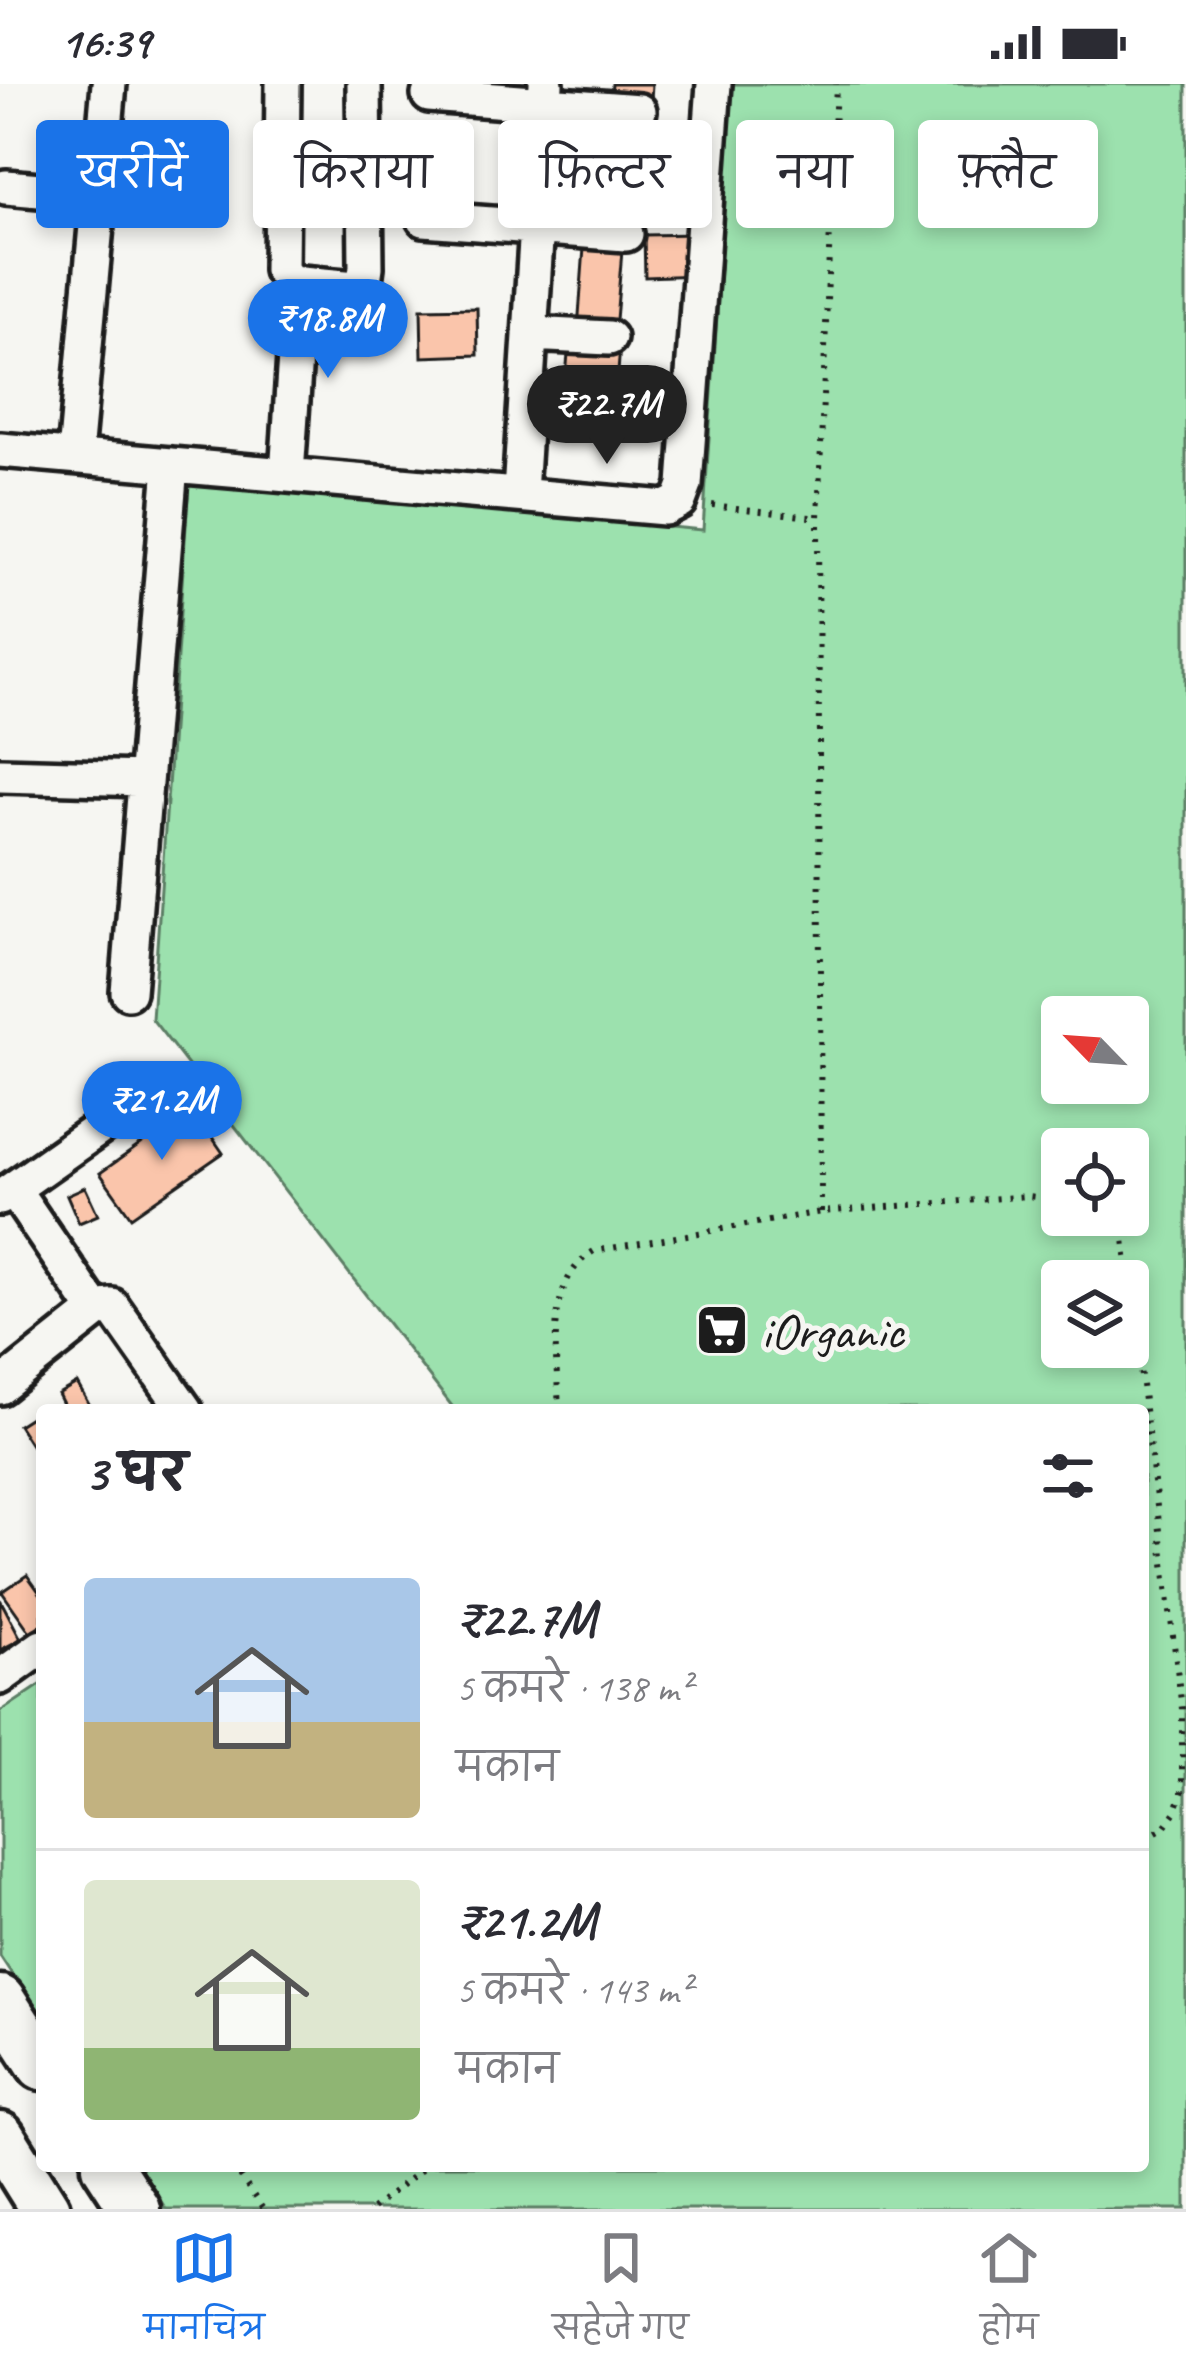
<!DOCTYPE html>
<html lang="hi">
<head>
<meta charset="utf-8">
<style>
  body { margin:0; font-family:Caveat,"Playpen Sans Deva",sans-serif; background:#f7f7f7; color:#2b2b33; height:100vh; display:flex; flex-direction:column; font-size:45px; white-space:nowrap }
  * { box-sizing:border-box; margin:0 }
  p { font-size:39px; color:#7c7c81 }
  .icon { flex:none; width:66px; height:66px; fill:none; stroke:currentColor; stroke-width:2; stroke-linecap:round; stroke-linejoin:round }
  .map { position:relative; flex:1; overflow:hidden }
  .details { position:absolute; left:36px; top:1320px; width:1113px; height:768px; display:flex; flex-direction:column; background:#fff; border-radius:12px; box-shadow:0 6px 18px #0003 }
  .details>* { flex:none }
  .top-card { position:absolute; left:36px; top:36px; width:1116px; height:108px; display:flex; gap:24px }
  .needle { width:78px; rotate:295deg }
  .fabs { position:absolute; left:1041px; top:912px; display:grid; gap:24px }
  .fabs a { display:grid; place-items:center; width:108px; height:108px; border-radius:12px; background:#fff; box-shadow:0 6px 18px #0003; font-size:60px }
  .price { position:absolute; translate:-50% -102px; padding:0 27px; border-radius:42px; background:#1a73e8; color:#fff; font-size:39px; line-height:78px; filter:drop-shadow(0 3px 6px #0008) }
  .price::after { content:''; position:absolute; left:50%; top:72px; width:36px; height:27px; margin-left:-18px; background:inherit; clip-path:polygon(0 0,100% 0,50% 100%) }
  .price.current { background:#222; color:#fff }
  ul { padding:0; list-style:none }
  li { display:flex; align-items:center; gap:36px; height:300px; padding:0 48px }
  li+li { border-top:3px solid #e1e1e2 }
  li span { display:grid; place-items:center; flex:none; width:336px; height:240px; border-radius:12px; color:#555 }
  li>.icon { margin-inline-start:auto }
  span .icon { width:144px; height:144px; fill:#fffc; stroke-width:1 }
  li b { font-size:51px }
  h2 { display:flex; justify-content:space-between; align-items:center; height:144px; padding:0 48px; font-size:51px }
  .tag { padding:0 42px; border-radius:12px; background:#fff; box-shadow:0 6px 18px #0003; font-size:42px; line-height:108px }
  .tag.current { background:#1a73e8; color:#fff }
  .status { display:flex; justify-content:space-between; align-items:center; height:84px; padding:0 60px; background:#fff; direction:ltr }
  .status svg { height:33px; fill:currentColor }
  .tabs { display:flex; justify-content:space-around; align-items:center; height:168px; border-top:3px solid #e1e1e2; background:#fff; font-size:33px; color:#7c7c81 }
  .tabs a { display:grid; justify-items:center; gap:6px }
  .tabs .current { color:#1a73e8 }
  .map>svg:first-child { display:block }
</style>
</head>
<body>
<div class="status"><b>16:39</b><svg viewBox="0 0 49 12"><path d="M0 12V9h3v3zM5 12V6h3v6zM10 12V3h3v9zM15 12V0h3v12zM26 1h20v11H26zM47 4h2v5h-2z"/></svg></div>
<div class="map">
<svg width="1186" height="2125" viewBox="0 0 1186 2125">
  <rect width="100%" height="100%" fill="#f6f6f2"/>
  <filter id="ink" filterUnits="userSpaceOnUse"><feTurbulence type="fractalNoise" baseFrequency=".00833" numOctaves="2"/><feDisplacementMap in="SourceGraphic" scale="24" xChannelSelector="R" yChannelSelector="G"/><feConvolveMatrix kernelMatrix="1 2 1 2 8 2 1 2 1" color-interpolation-filters="sRGB"/></filter>
  <g filter="url(#ink)">
    <!-- green -->
    <path fill="#9ce1ae" stroke="#5c7e65" stroke-width="3" fill-rule="evenodd" d="M732,0H1186V2125H166L138,2082H1143V1326H455L152,935L189,398L703,446ZM1062,933H1128V999H1062ZM1062,1065H1128V1131H1062ZM1062,1197H1128V1263H1062Z
      M42,1600V1936L0,1872V1628Z"/>
    <!-- building -->
    <path fill="#fac5ab" stroke="#1c1c1c" stroke-width="3" d="M612,0H652L651,16L611,12Z
      M592,37H628L627,128H591Z
      M697,150L698,191L645,193L644,151Z
      M584,164L622,167L615,247L578,245Z
      M477,224L478,271L422,273L421,225Z
      M569,257L620,261L613,358L561,354Z
      M192,1024L223,1069L131,1133L100,1089Z
      M85,1103L98,1131L79,1139L67,1111Z
      M77,1299L92,1326H66L58,1310Z
      M43,1325L44,1326L42,1378L18,1341Z
      M27,1491L42,1512V1540L30,1548L2,1508Z
      M1,1517L21,1555L0,1566V1518Z"/>
    <g fill="none" stroke-linecap="round" stroke-linejoin="round">
      <!-- minor casing -->
      <g stroke="#1c1c1c" stroke-width="42">
        <path id="minor" d="M283,0L281,186L290,198L356,204L364,197L366,183L364,0
          M429,11L639,27
          M6,103L186,119
          M424,135L626,150
          M530,250L609,254
          M0,366L665,424L679,417L685,401L714,0
          M75,371L109,0
          M287,390L300,199
          M520,409L546,0
          M0,691L145,695
          M128,908L171,381
          M13,1105L96,1227
          M0,1114L158,1003
          M0,1303L101,1223L112,1222L185,1326
          M0,1593L42,1563"/>
      </g>
      <!-- secondary casing -->
      <g stroke="#1c1c1c" stroke-width="57">
        <path id="secondary" d="M0,1916L42,1981
          M0,2053L45,2125
          M107,2082L135,2125"/>
      </g>
      <!-- path -->
      <path stroke="#1c1c1c" stroke-width="6" stroke-dasharray="3 9" stroke-linecap="butt" d="M712,421L818,434
        M821,1128L818,434L836,0
        M1102,1131L1117,1143L1124,1155L1182,1625V1709L1175,1729L1165,1743L1143,1755
        M559,1326C557,1274 543,1198 594,1167L821,1128L1028,1112L1062,1116
        M233,2082L263,2125
        M372,2125L426,2082"/>
      <!-- minor -->
      <use href="#minor" stroke="#f6f6f2" stroke-width="33"/>
      <!-- secondary -->
      <use href="#secondary" stroke="#f6f6f2" stroke-width="48"/>
    </g>
  </g>
  <!-- icons -->
  <defs>
    <g id="supermarket-square" transform="scale(2.7)"><rect x="-9" y="-9" width="18" height="18" rx="4" fill="#1c1c1c" stroke="#f6f6f2"/><path d="M-6-5.5h2.5l.6 2H6L4.5 2H-2.5L-4.4-4H-6ZM-1.5 3.2a1.3 1.3 0 1 0 .1 0ZM3 3.2a1.3 1.3 0 1 0 .1 0Z" fill="#fff"/></g>
  </defs>
  <g fill-rule="evenodd">
    <use href="#supermarket-square" x="722" y="1246"/>
  </g>
  <g text-anchor="middle" stroke-width="10" stroke-linejoin="round" paint-order="stroke">
    <!-- poi labels -->
    <g font-size="51" fill="#1c1c1c" stroke="#f6f6f2" text-anchor="start">
      <text x="761" y="1264">iOrganic</text>
    </g>
  </g>
</svg>
<div class="fabs">
<a><svg class="needle" viewBox="-14 -14 28 28"><path d="M0-13l5 13h-10z" fill="#e53935"/><path d="M0 13l5-13h-10z" fill="#7c7c81"/></svg></a>
<a><svg class="icon" aria-label="locate" viewBox="0 0 24 24"><circle cx="12" cy="12" r="6"/><path d="M12 2v4M12 18v4M2 12h4M18 12h4"/></svg></a>
<a><svg class="icon" aria-label="layers" viewBox="0 0 24 24"><path d="M12 4l9 5-9 5-9-5zM3 14l9 5 9-5"/></svg></a>
</div>
<b class="price" style="left:328px;top:297px">₹18.8M</b>
<b class="price current" style="left:607px;top:383px">₹22.7M</b>
<b class="price" style="left:162px;top:1079px">₹21.2M</b>
<div class="top-card">
<a class="tag current">खरीदें</a>
<a class="tag">किराया</a>
<a class="tag">फ़िल्टर</a>
<a class="tag">नया</a>
<a class="tag">फ़्लैट</a>
</div>
<section class="details">
<h2>3 घर<svg class="icon" aria-label="filters" viewBox="0 0 24 24"><path d="M4 7h16M4 17h16"/><circle cx="9" cy="7" r="2"/><circle cx="15" cy="17" r="2"/></svg></h2>
<ul>
<li><span style="background:linear-gradient(#a9c7e8 60%,#c2b280 0)"><svg class="icon" aria-label="home" viewBox="0 0 24 24"><path d="M3 11l9-7 9 7M6 9v11h12V9"/></svg></span><div><b>₹22.7M</b><p>5 कमरे · 138 m²</p><p>मकान</p></div></li>
<li><span style="background:linear-gradient(#dfe7d0 70%,#8fb573 0)"><svg class="icon" aria-label="home" viewBox="0 0 24 24"><path d="M3 11l9-7 9 7M6 9v11h12V9"/></svg></span><div><b>₹21.2M</b><p>5 कमरे · 143 m²</p><p>मकान</p></div></li>
</ul>
</section>
</div>
<nav class="tabs">
<a class="current"><svg class="icon" aria-label="map" viewBox="0 0 24 24"><path d="M3 6l6-2 6 2 6-2v14l-6 2-6-2-6 2zM9 4v14M15 6v14"/></svg>मानचित्र</a>
<a><svg class="icon" aria-label="saved" viewBox="0 0 24 24"><path d="M7 4h10v16l-5-4-5 4z"/></svg>सहेजे गए</a>
<a><svg class="icon" aria-label="home" viewBox="0 0 24 24"><path d="M3 11l9-7 9 7M6 9v11h12V9"/></svg>होम</a>
</nav>
</body>
</html>
